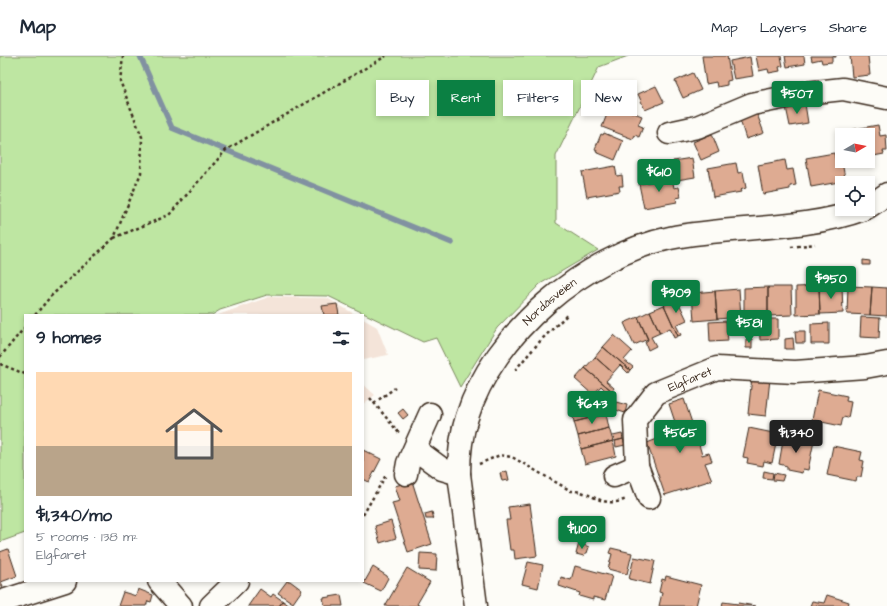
<!DOCTYPE html>
<html lang="en">
<head>
<meta charset="utf-8">
<style>
  body { margin:0; font-family:"Architects Daughter",sans-serif; background:#f6f6f7; color:#1f2937; height:100vh; display:flex; flex-direction:column; font-size:15px; white-space:nowrap }
  * { box-sizing:border-box; margin:0 }
  p { font-size:13px; color:#747a83 }
  .icon { flex:none; width:22px; height:22px; fill:none; stroke:currentColor; stroke-width:2; stroke-linecap:round; stroke-linejoin:round }
  .map { position:relative; flex:1; overflow:hidden }
  .drawer { position:absolute; left:24px; top:258px; width:340px; height:268px; display:flex; flex-direction:column; background:#fff; border-radius:0px; box-shadow:0 2px 6px #0003 }
  .drawer>* { flex:none }
  .guide { position:absolute; left:376px; top:24px; width:380px; height:36px; display:flex; gap:8px }
  .needle { width:26px; rotate:80deg }
  .controls { position:absolute; left:835px; top:72px; display:grid; gap:8px }
  .controls a { display:grid; place-items:center; width:40px; height:40px; border-radius:0px; background:#fff; box-shadow:0 2px 6px #0003; font-size:20px }
  .price { position:absolute; translate:-50% -34px; padding:0 9px; border-radius:4px; background:#0b8043; color:#fff; font-size:13px; line-height:26px; filter:drop-shadow(0 1px 2px #0008) }
  .price::after { content:''; position:absolute; left:50%; top:24px; width:12px; height:9px; margin-left:-6px; background:inherit; clip-path:polygon(0 0,100% 0,50% 100%) }
  .price.on { background:#222; color:#fff }
  ul { padding:0; list-style:none }
  li { display:grid; align-content:center; gap:8px; height:212px; padding:0 12px }
  li+li { border-top:1px solid #e0e1e3 }
  li span { display:grid; place-items:center; height:124px; border-radius:0px; color:#555 }
  li>.icon { margin-inline-start:auto }
  span .icon { width:72px; height:72px; fill:#fffc; stroke-width:1 }
  li b { font-size:17px }
  h2 { display:flex; justify-content:space-between; align-items:center; height:48px; padding:0 12px; font-size:17px }
  .tag { padding:0 14px; border-radius:0px; background:#fff; box-shadow:0 2px 6px #0003; font-size:14px; line-height:36px }
  .tag.on { background:#0b8043; color:#fff }
  header { display:flex; align-items:center; gap:24px; box-sizing:border-box; height:56px; padding:0 20px; background:#fff; border-bottom:1px solid #e0e1e3 }
  header strong { font-size:19px }
  nav { display:flex; gap:22px; margin-inline-start:auto; font-size:14px }
  .map>svg:first-child { display:block }
</style>
</head>
<body>
<header>
<strong>Map</strong>
<nav><a>Map</a><a>Layers</a><a>Share</a></nav>
</header>
<div class="map">
<svg width="887" height="550" viewBox="0 0 887 550">
  <rect width="100%" height="100%" fill="#fdfcf7"/>
  <filter id="ink" filterUnits="userSpaceOnUse"><feTurbulence type="fractalNoise" baseFrequency=".025" numOctaves="2"/><feDisplacementMap in="SourceGraphic" scale="8" xChannelSelector="R" yChannelSelector="G"/><feConvolveMatrix kernelMatrix="1 2 1 2 8 2 1 2 1" color-interpolation-filters="sRGB"/></filter>
  <g filter="url(#ink)">
    <!-- built -->
    <path fill="#f4e4d9" d="M269,241L327,242L356,259H218Z
      M363,263L377,271L388,299L363,304Z
      M363,328L375,339L363,348Z"/>
    <!-- green -->
    <path fill="#bee6a2" stroke="#7c8860" d="M0,0H628L599,11L556,100V167L598,194L540,228L497,272L460,331L436,282L423,286L328,240L267,239L220,254L212,259H25V477L0,486Z"/>
    <g fill="none" stroke-linecap="round" stroke-linejoin="round">
      <!-- stream -->
      <path stroke="#8191a1" stroke-width="5.5" d="M140,0L172,72L452,187"/>
    </g>
    <!-- building -->
    <path fill="#deab92" stroke="#3b2a1e" d="M702,0H727L731,24L727,25V29L717,31L716,26L706,28Z
      M756,0H781L783,10L779,11L780,15L769,17L768,13L759,15Z
      M785,0H804L805,8L787,11Z
      M811,0H836V1H832V6L822,7L821,3L812,5Z
      M850,0H868L870,19L852,21Z
      M750,1L753,20L734,23L730,5Z
      M693,17L701,34L683,42L675,25Z
      M656,30L664,46L645,54L638,38Z
      M611,48L642,60L638,69L643,71L639,81L635,79L633,83L602,71Z
      M805,48L808,67L790,70L786,51Z
      M757,58L764,77L746,83L740,64Z
      M878,69L880,80L886,79L887,95H883L884,98L868,101V79H851L850,74Z
      M604,77L623,85L615,104L596,96L597,94L595,93L601,78L603,79Z
      M712,78L719,96L701,104L693,86Z
      M834,97L836,107L842,106L845,122L839,123V126L811,131L806,102Z
      M692,102L695,121L677,124L673,105Z
      M785,104L787,114L793,113L796,129L790,130V133L763,138L758,109Z
      M736,107L738,117L743,116L746,132L740,134L741,136L713,141L708,112Z
      M615,110L617,120L622,119L623,130H619L620,135L587,141L582,116Z
      M672,122L674,132L679,131L681,141L676,142L677,146L644,152L639,128Z
      M863,204L870,205V209H863Z
      M819,230L820,258L796,259V231Z
      M819,230H842L843,257L820,258Z
      M848,230L872,231L870,259L847,258Z
      M768,231V260H744V232Z
      M768,231H791L792,259L768,260Z
      M872,231L887,232V260L870,259Z
      M739,233L741,261L717,263L715,235Z
      M715,235L717,263L694,265L692,237Z
      M677,243L687,264L676,269L681,279L678,280L664,249Z
      M337,248L339,259H324L322,250Z
      M664,249L678,280L674,282L670,272L660,277L650,255Z
      M650,255L660,277L651,281L656,290L648,294L645,286L648,284L638,261Z
      M638,261L648,283L634,289L624,267Z
      M861,261L880,262L879,282L860,281Z
      M759,263H778V283L760,284Z
      M726,265L728,285L710,286L709,266Z
      M829,267V288H811V268Z
      M795,275H805V287H796Z
      M614,279L632,295L624,304L633,311L630,314L603,291Z
      M793,282L794,293H785V283Z
      M746,283H752V292H746Z
      M603,291L630,314L628,317L620,309L613,317L595,301Z
      M595,301L613,317L606,325L614,332L612,335L585,312Z
      M585,312L612,335L609,338L601,330L593,339L575,323Z
      M752,321L770,323L766,360L748,358Z
      M818,334L847,340L846,345L851,346L848,362L843,361L841,370L812,364Z
      M602,343L606,358L574,366L571,351Z
      M684,343L693,370L689,371H694L702,399L709,397L712,405L705,407L712,424L665,439L647,387L678,375L669,348Z
      M616,346L627,349L625,357L613,353Z
      M403,353L408,359L403,363L398,357Z
      M606,358L609,372L578,380L574,366Z
      M609,372L613,385L581,393L578,380Z
      M749,372L778,378L772,407L764,405L763,410L747,407L748,402L743,401Z
      M622,378L623,383L615,385L613,380Z
      M784,379L814,385L808,414L803,413L802,417L787,414V410L779,408Z
      M623,383L625,389L616,391L615,385Z
      M613,385L616,400L585,408L581,393Z
      M833,390L862,396L860,404L864,405L861,421H857L856,425L827,419Z
      M363,394L381,403L369,426L363,423Z
      M507,415L509,424L502,425L500,417Z
      M764,415L773,417L772,423L763,422Z
      M774,417L784,419L782,425L773,424Z
      M412,425L432,488L408,496L392,447L400,445L395,430Z
      M530,448L537,500L515,503L514,494H510L506,464H510L508,451Z
      M432,456L434,463H426L425,458Z
      M391,465L396,482L380,487L375,470Z
      M579,487L589,491L587,497H585L584,500L576,498Z
      M611,492L632,497L627,518L608,513L612,498L609,497Z
      M8,493L17,520L1,526L3,530L0,531V496Z
      M420,497L437,498L436,515L419,514Z
      M634,501L655,505L650,528L629,523Z
      M528,506L543,509L538,532L522,528Z
      M575,510L612,520L605,544L593,541V544L579,540L580,537L559,530L561,521L571,524Z
      M373,511L387,520L388,522L381,535L364,527Z
      M407,512L430,526L417,548L420,550H385Z
      M666,520L701,529L696,550H659L662,537L659,536L662,523L665,524Z
      M287,525H290L302,534L293,547L278,537Z
      M138,533L153,539L151,546L148,545L146,550H118L123,536L136,540Z
      M260,533L271,541L273,538L283,545L279,550H248Z
      M341,539L343,550H325L323,542Z
      M827,539L849,546L848,550H810L812,545L824,547Z
      M283,545L290,550H279Z
      M723,546L738,548V547L755,550H722Z"/>
    <g fill="none" stroke-linecap="round" stroke-linejoin="round">
      <!-- minor casing -->
      <g stroke="#3b2a1e" stroke-width="25">
        <g id="minor">
          <path d="M669,77L697,71L752,48L806,37L843,33L887,42"/>
          <path d="M868,151L887,138"/>
          <path d="M415,393L442,413L459,418"/>
          <path d="M406,418L408,407L430,358"/>
          <path d="M614,420L637,410"/>
          <path id="s1" d="M649,442L637,410L635,364L656,337L717,312L795,316L865,311L887,307"/>
          <path d="M159,525L181,550"/>
          <path d="M0,546L65,525"/>
          <path d="M211,550L237,525"/>
          <path id="s2" d="M476,550L459,418C459,400 461,379 467,361C493,277 585,200 670,182C734,169 801,176 864,153"/>
        </g>
      </g>
      <!-- path -->
      <path stroke="#3b2a1e" stroke-width="2.5" stroke-dasharray="3 3" stroke-linecap="butt" d="M114,182L169,159L226,94L386,0
        M791,191L815,188
        M35,259L51,240L114,182L141,117L142,81L120,25L123,0
        M0,301L25,271
        M0,308L25,318
        M515,314L542,283L568,258
        M370,342L399,377
        M374,347L395,332
        M479,408L500,399L512,401L571,435C588,434 598,448 615,446C619,446 623,444 627,443
        M363,459L386,419"/>
      <!-- minor -->
      <use href="#minor" stroke="#fdfcf7" stroke-width="22"/>
    </g>
  </g>
  <g text-anchor="middle" stroke-width="3.5" stroke-linejoin="round" paint-order="stroke">
    <!-- street labels -->
    <g font-size="12" fill="#3b2a1e" stroke="#fdfcf7">
      <text dy="4" stroke="none"><textPath href="#s2" startOffset="335">Nordåsveien</textPath></text>
      <text dy="4" stroke="none"><textPath href="#s1" startOffset="151">Elgfaret</textPath></text>
    </g>
  </g>
</svg>
<div class="controls">
<a><svg class="needle" viewBox="-14 -14 28 28"><path d="M0-13l5 13h-10z" fill="#e53935"/><path d="M0 13l5-13h-10z" fill="#747a83"/></svg></a>
<a><svg class="icon" aria-label="locate" viewBox="0 0 24 24"><circle cx="12" cy="12" r="6"/><path d="M12 2v4M12 18v4M2 12h4M18 12h4"/></svg></a>
</div>
<b class="price" style="left:797px;top:59px">$507</b>
<b class="price" style="left:659px;top:137px">$610</b>
<b class="price" style="left:831px;top:244px">$950</b>
<b class="price" style="left:676px;top:258px">$909</b>
<b class="price" style="left:749px;top:288px">$581</b>
<b class="price" style="left:592px;top:369px">$643</b>
<b class="price" style="left:680px;top:398px">$565</b>
<b class="price on" style="left:796px;top:398px">$1,340</b>
<b class="price" style="left:582px;top:494px">$1,100</b>
<div class="guide">
<a class="tag">Buy</a>
<a class="tag on">Rent</a>
<a class="tag">Filters</a>
<a class="tag">New</a>
</div>
<section class="drawer">
<h2>9 homes<svg class="icon" aria-label="filters" viewBox="0 0 24 24"><path d="M4 7h16M4 17h16"/><circle cx="9" cy="7" r="2"/><circle cx="15" cy="17" r="2"/></svg></h2>
<ul>
<li><span style="background:linear-gradient(#ffd9b3 60%,#b9a48a 0)"><svg class="icon" aria-label="home" viewBox="0 0 24 24"><path d="M3 11l9-7 9 7M6 9v11h12V9"/></svg></span><div><b>$1,340/mo</b><p>5 rooms · 138 m²</p><p>Elgfaret</p></div></li>
</ul>
</section>
</div>
</body>
</html>
